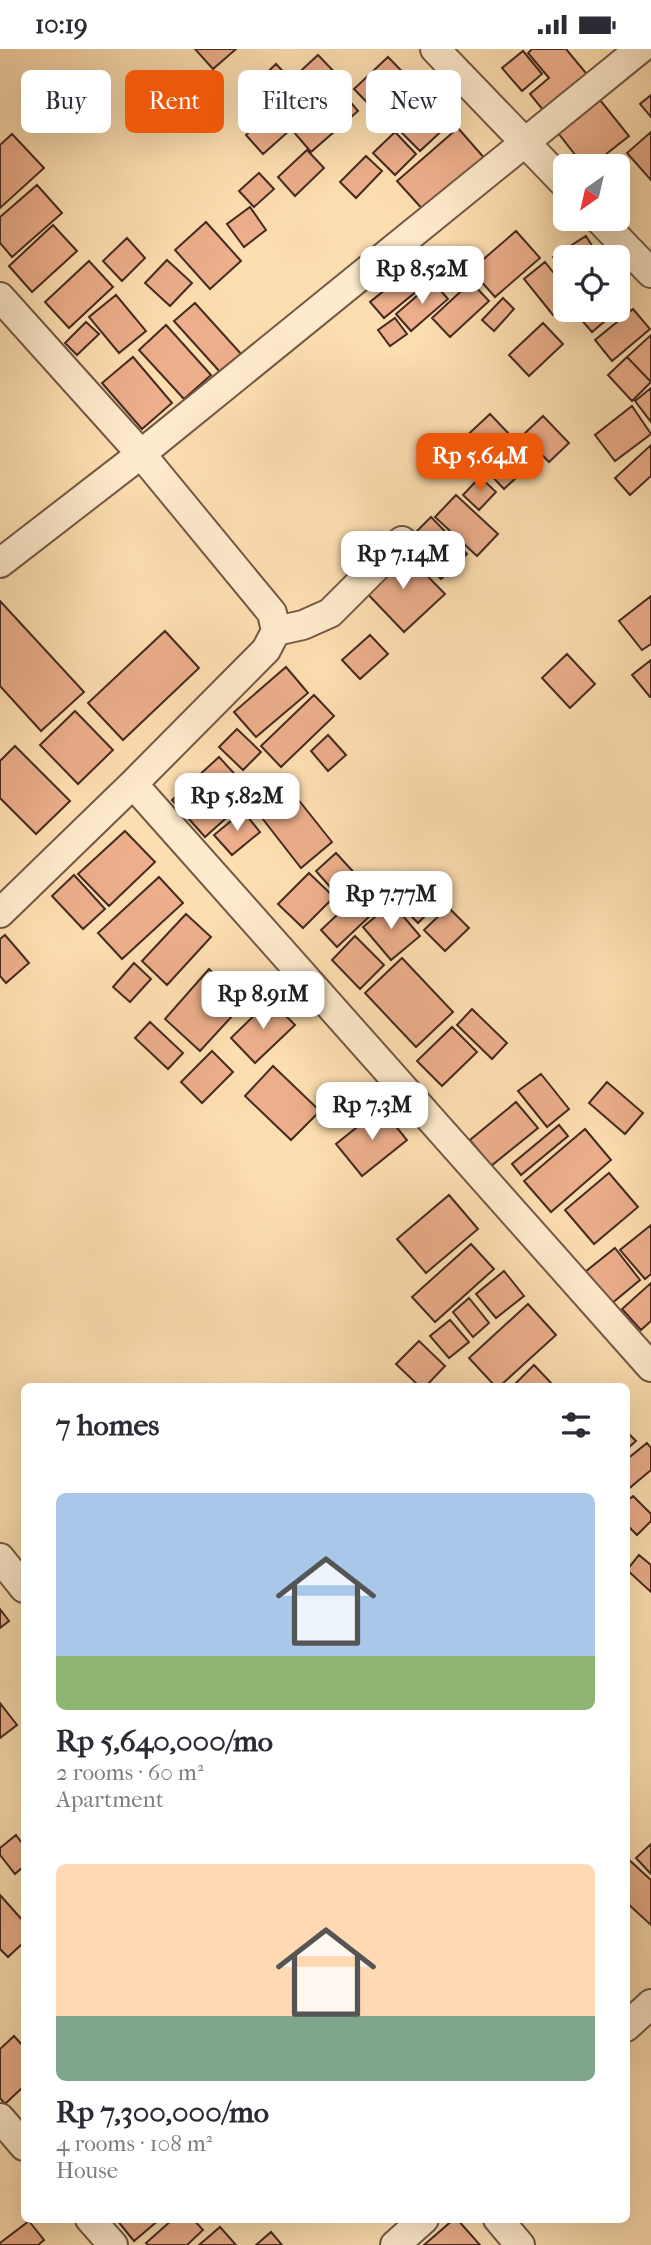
<!DOCTYPE html>
<html lang="en">
<head>
<meta charset="utf-8">
<style>
  body { margin:0; font-family:"IM FELL French Canon",serif; background:#f2f2f3; color:#2b2b33; height:100vh; display:flex; flex-direction:column; font-size:26px; white-space:nowrap }
  * { box-sizing:border-box; margin:0 }
  p { font-size:23px; color:#7c7c81 }
  .icon { flex:none; width:38px; height:38px; fill:none; stroke:currentColor; stroke-width:2; stroke-linecap:round; stroke-linejoin:round }
  .map { position:relative; flex:1; overflow:hidden }
  .panel { position:absolute; left:21px; top:1334px; width:609px; height:840px; display:flex; flex-direction:column; background:#fff; border-radius:10px; box-shadow:0 7px 28px #0002 }
  .panel>* { flex:none }
  .banner { position:absolute; left:21px; top:21px; width:609px; height:63px; display:flex; gap:14px }
  .needle { width:46px; rotate:214deg }
  .tools { position:absolute; left:553px; top:105px; display:grid; gap:14px }
  .tools a { display:grid; place-items:center; width:77px; height:77px; border-radius:10px; background:#fff; box-shadow:0 7px 28px #0002; font-size:35px }
  .price { position:absolute; translate:-50% -60px; padding:0 16px; border-radius:14px; background:#fff; color:#222; font-size:23px; line-height:46px; filter:drop-shadow(0 2px 4px #0008) }
  .price::after { content:''; position:absolute; left:50%; top:42px; width:21px; height:16px; margin-left:-10px; background:inherit; clip-path:polygon(0 0,100% 0,50% 100%) }
  .price.current { background:#ea580c; color:#fff }
  ul { padding:0; list-style:none }
  li { display:grid; align-content:center; gap:14px; height:371px; padding:0 35px }
  li span { display:grid; place-items:center; height:217px; border-radius:10px; color:#555 }
  li>.icon { margin-inline-start:auto }
  span .icon { width:126px; height:126px; fill:#fffc; stroke-width:1 }
  li b { font-size:30px }
  h2 { display:flex; justify-content:space-between; align-items:center; height:84px; padding:0 35px; font-size:30px }
  .pill { padding:0 24px; border-radius:10px; background:#fff; box-shadow:0 7px 28px #0002; font-size:24px; line-height:63px }
  .pill.current { background:#ea580c; color:#fff }
  .status { display:flex; justify-content:space-between; align-items:center; height:49px; padding:0 35px; background:#fff; direction:ltr }
  .status svg { height:19px; fill:currentColor }
  .map>svg:first-child { display:block }
</style>
</head>
<body>
<div class="status"><b>10:19</b><svg viewBox="0 0 49 12"><path d="M0 12V9h3v3zM5 12V6h3v6zM10 12V3h3v9zM15 12V0h3v12zM26 1h20v11H26zM47 4h2v5h-2z"/></svg></div>
<div class="map">
<svg width="651" height="2196" viewBox="0 0 651 2196">
  <rect width="100%" height="100%" fill="#fddeb0"/>
  <filter id="stains"><feTurbulence type="fractalNoise" baseFrequency=".00286" numOctaves="4"/><feColorMatrix values="0 0 0 0 .2 0 0 0 0 .09 0 0 0 0 .02 0 0 0 .5 -.17"/></filter>
  <radialGradient id="worn" r=".72"><stop offset=".6" stop-color="#630" stop-opacity="0"/><stop offset="1" stop-color="#630" stop-opacity=".3"/></radialGradient>
  <!-- building -->
  <path fill="#ecae8b" stroke="#452b21" stroke-width="2" d="M195,0H236L213,20Z
    M532,0H566L591,30L547,66L530,45L549,29L528,4Z
    M523,2L542,25L522,42L502,19Z
    M318,6L341,30L293,75L255,35L276,15L291,31Z
    M388,8L421,42L387,74L354,40Z
    M340,41L358,62L311,103L293,82Z
    M651,46V68L640,55Z
    M600,51L629,87L591,117H584L558,84Z
    M428,56L448,76L420,102L400,82Z
    M271,62L289,82L263,105L246,86Z
    M458,79L486,111L426,164L397,132Z
    M395,83L416,105L395,126L373,104Z
    M651,83V131L627,104Z
    M12,85L44,119L0,159V96Z
    M307,101L324,119L295,147L278,128Z
    M366,107L382,122L356,149L340,133Z
    M259,124L274,140L254,158L239,142Z
    M37,136L62,164L12,208L0,194V168Z
    M250,158L266,181L244,198L227,175Z
    M206,173L241,212L210,240L175,201Z
    M53,176L77,202L32,243L9,217Z
    M516,182L540,209L495,248L471,221Z
    M586,187L599,208H565V226L553,208Z
    M127,189L145,209L122,232L103,212Z
    M167,211L192,234L170,257L145,234Z
    M89,212L113,238L69,279L45,253Z
    M545,213L565,238V256L553,266L524,230Z
    M410,221L423,237L384,269L370,253Z
    M433,233L448,250L411,282L396,265Z
    M471,233L489,252L450,288L432,269Z
    M116,246L146,282L119,304L89,268Z
    M503,249L514,260L494,282L482,271Z
    M618,249L624,256L592,283L573,261H618Z
    M195,254L242,306L221,324L174,272Z
    M633,260L650,280L612,312L595,291Z
    M395,269L407,285L390,297L378,281Z
    M86,273L99,285L77,306L65,294Z
    M543,274L563,295L529,327L509,306Z
    M166,276L211,326L184,350L139,301Z
    M651,286V333L627,308Z
    M133,308L172,354L142,380L102,334Z
    M627,308L651,333L632,352L608,326Z
    M651,339V373L635,352Z
    M632,357L651,385L615,412L595,386Z
    M490,365L510,386L479,415L460,393Z
    M543,367L569,394L549,413L523,386Z
    M515,394L533,413L504,440L486,421Z
    M651,396V427L630,446L615,429Z
    M480,428L496,443L479,461L463,446Z
    M456,446L498,485L477,507L435,468Z
    M431,468L467,505L441,530L405,494Z
    M401,500L445,545L404,583L361,538Z
    M651,547V595L642,601L619,572Z
    M0,552L84,643L41,682L0,637Z
    M165,582L199,619L123,691L88,654Z
    M370,586L388,605L360,630L342,611Z
    M567,605L595,635L570,659L542,629Z
    M651,611V648H650L632,626Z
    M286,618L308,644L256,688L234,663Z
    M314,646L334,667L281,718L261,697Z
    M75,662L113,701L78,735L40,696Z
    M237,680L261,703L243,721L219,698Z
    M328,686L346,706L328,722L311,702Z
    M15,697L70,752L36,785L0,749V712Z
    M219,708L253,745L205,788L172,751Z
    M293,744L332,793L301,819L262,769Z
    M243,762L260,783L232,806L214,786Z
    M125,782L155,813L109,857L78,825Z
    M336,804L360,830L339,848L316,822Z
    M309,824L334,848L303,879L278,855Z
    M74,826L105,860L83,880L52,847Z
    M159,828L183,854L122,910L98,884Z
    M374,831L390,848L337,898L321,881Z
    M418,831L440,852L418,874L397,853Z
    M392,854L420,887L391,911L363,878Z
    M448,858L469,879L445,902L424,881Z
    M186,865L211,888L167,936L142,912Z
    M5,886L29,914L6,934L0,927V890Z
    M355,887L384,916L360,940L332,911Z
    M402,909L453,963L416,998L365,944Z
    M134,914L151,930L130,953L113,938Z
    M209,920L245,953L200,1002L165,970Z
    M270,951L295,976L255,1014L231,989Z
    M472,960L507,994L492,1010L457,976Z
    M150,973L183,1004L168,1020L135,989Z
    M452,978L477,1003L442,1037L417,1012Z
    M212,1002L233,1023L202,1054L181,1033Z
    M273,1017L320,1062L291,1091L245,1047Z
    M541,1025L569,1060L547,1078L518,1042Z
    M607,1033L643,1064L625,1085L589,1054Z
    M516,1053L538,1079L491,1117L470,1091Z
    M381,1059L407,1091L362,1127L336,1095Z
    M559,1076L568,1087L521,1126L512,1115Z
    M585,1080L611,1111L551,1163L524,1132Z
    M609,1124L638,1158L594,1195L565,1161Z
    M449,1146L478,1180L426,1224L397,1190Z
    M651,1176V1225L645,1230L620,1201Z
    M471,1195L494,1220L435,1273L412,1248Z
    M615,1199L640,1231L611,1255L585,1223Z
    M504,1222L524,1247L496,1269L476,1245Z
    M651,1234V1272L641,1281L622,1260Z
    M469,1249L489,1274L473,1288L453,1263Z
    M528,1255L556,1286L500,1337H495L469,1309Z
    M450,1271L469,1293L449,1309L430,1287Z
    M419,1292L445,1317L426,1337H419L396,1315Z
    M534,1316L553,1336L552,1337H513Z
    M626,1382L636,1392L626,1401Z
    M647,1394L651,1399V1421L626,1442V1411Z
    M633,1447L651,1465V1472L637,1486L626,1475V1453Z
    M639,1506L651,1516V1543L627,1521Z
    M0,1560L9,1572L0,1579Z
    M0,1654L17,1676L0,1689Z
    M16,1786L24,1797V1817L15,1825L0,1806V1799Z
    M651,1795V1825L636,1809Z
    M626,1808L651,1831V1876L626,1853Z
    M0,1846L24,1873V1893L8,1908L0,1900Z
    M14,1987L24,1998V2037L5,2055L0,2049V2000Z
    M116,2170H160L134,2192Z
    M173,2170H193L203,2181L187,2196H148L146,2194Z
    M454,2170H457L480,2196H424Z
    M29,2172L44,2191L38,2196H0V2194Z
    M220,2178L236,2196H199Z
    M271,2183L282,2196H256Z"/>
  <g fill="none" stroke-linecap="round" stroke-linejoin="round">
    <!-- minor casing -->
    <g stroke="#735845" stroke-width="32">
      <path id="minor" d="M435,0L565,135
        M599,170L651,224
        M0,248L141,405L272,564L276,582L266,601L133,735L651,1318
        M0,514L141,405L640,0
        M276,582L303,576L330,564L402,492
        M0,864L133,735
        M0,1509L24,1539
        M626,1978L651,1955
        M0,2069L24,2097
        M90,2170L113,2196
        M498,2170L520,2196
        M395,2196L424,2170"/>
    </g>
    <!-- minor -->
    <use href="#minor" stroke="#feeacc" stroke-width="28"/>
  </g>
  <rect width="100%" height="100%" filter="url(#stains)"/>
  <rect width="100%" height="100%" fill="url(#worn)"/>
</svg>
<div class="tools">
<a><svg class="needle" viewBox="-14 -14 28 28"><path d="M0-13l5 13h-10z" fill="#e53935"/><path d="M0 13l5-13h-10z" fill="#7c7c81"/></svg></a>
<a><svg class="icon" aria-label="locate" viewBox="0 0 24 24"><circle cx="12" cy="12" r="6"/><path d="M12 2v4M12 18v4M2 12h4M18 12h4"/></svg></a>
</div>
<b class="price" style="left:422px;top:257px">Rp 8.52M</b>
<b class="price current" style="left:480px;top:444px">Rp 5.64M</b>
<b class="price" style="left:403px;top:542px">Rp 7.14M</b>
<b class="price" style="left:237px;top:784px">Rp 5.82M</b>
<b class="price" style="left:391px;top:882px">Rp 7.77M</b>
<b class="price" style="left:263px;top:982px">Rp 8.91M</b>
<b class="price" style="left:372px;top:1093px">Rp 7.3M</b>
<div class="banner">
<a class="pill">Buy</a>
<a class="pill current">Rent</a>
<a class="pill">Filters</a>
<a class="pill">New</a>
</div>
<section class="panel">
<h2>7 homes<svg class="icon" aria-label="filters" viewBox="0 0 24 24"><path d="M4 7h16M4 17h16"/><circle cx="9" cy="7" r="2"/><circle cx="15" cy="17" r="2"/></svg></h2>
<ul>
<li><span style="background:linear-gradient(#a9c7e8 75%,#8fb573 0)"><svg class="icon" aria-label="home" viewBox="0 0 24 24"><path d="M3 11l9-7 9 7M6 9v11h12V9"/></svg></span><div><b>Rp 5,640,000/mo</b><p>2 rooms · 60 m²</p><p>Apartment</p></div></li>
<li><span style="background:linear-gradient(#ffd9b3 70%,#7fa58c 0)"><svg class="icon" aria-label="home" viewBox="0 0 24 24"><path d="M3 11l9-7 9 7M6 9v11h12V9"/></svg></span><div><b>Rp 7,300,000/mo</b><p>4 rooms · 108 m²</p><p>House</p></div></li>
</ul>
</section>
</div>
</body>
</html>
